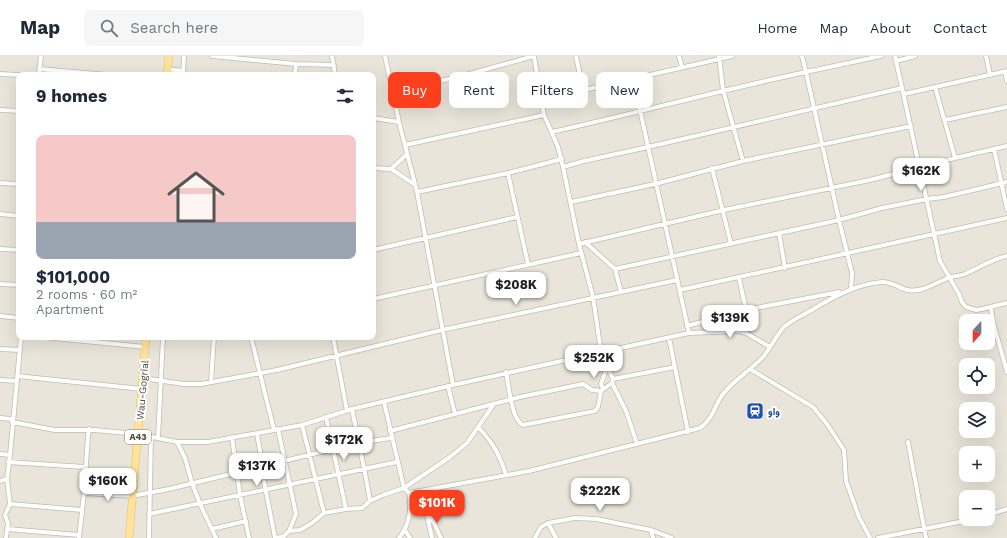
<!DOCTYPE html>
<html lang="en">
<head>
<meta charset="utf-8">
<style>
  body { margin:0; font-family:"Work Sans",Vazirmatn,sans-serif; background:#f6f6f7; color:#1f2937; height:100vh; display:flex; flex-direction:column; font-size:15px; white-space:nowrap }
  * { box-sizing:border-box; margin:0 }
  p { font-size:13px; color:#747a83 }
  .icon { flex:none; width:22px; height:22px; fill:none; stroke:currentColor; stroke-width:2; stroke-linecap:round; stroke-linejoin:round }
  .map { position:relative; flex:1; overflow:hidden }
  .side { position:absolute; left:16px; top:16px; width:360px; height:268px; display:flex; flex-direction:column; background:#fff; border-radius:8px; box-shadow:0 4px 16px #0002 }
  .side>* { flex:none }
  .banner { position:absolute; left:388px; top:16px; width:380px; height:36px; display:flex; gap:8px }
  .needle { width:26px; rotate:201deg }
  .controls { position:absolute; left:959px; top:258px; display:grid; gap:8px }
  .controls a { display:grid; place-items:center; width:36px; height:36px; border-radius:8px; background:#fff; box-shadow:0 4px 16px #0002; font-size:20px }
  .price { position:absolute; translate:-50% -34px; padding:0 9px; border-radius:8px; background:#fff; color:#222; font-size:13px; line-height:26px; filter:drop-shadow(0 1px 2px #0008) }
  .price::after { content:''; position:absolute; left:50%; top:24px; width:12px; height:9px; margin-left:-6px; background:inherit; clip-path:polygon(0 0,100% 0,50% 100%) }
  .price.on { background:#fc3f1d; color:#fff }
  ul { padding:0; list-style:none }
  li { display:grid; align-content:center; gap:8px; height:212px; padding:0 20px }
  li span { display:grid; place-items:center; height:124px; border-radius:8px; color:#555 }
  li>.icon { margin-inline-start:auto }
  span .icon { width:72px; height:72px; fill:#fffc; stroke-width:1 }
  li b { font-size:17px }
  h2 { display:flex; justify-content:space-between; align-items:center; height:48px; padding:0 20px; font-size:17px }
  .tag { padding:0 14px; border-radius:8px; background:#fff; box-shadow:0 4px 16px #0002; font-size:14px; line-height:36px }
  .tag.on { background:#fc3f1d; color:#fff }
  header { display:flex; align-items:center; gap:24px; box-sizing:border-box; height:56px; padding:0 20px; background:#fff; border-bottom:1px solid #e0e1e3 }
  header strong { font-size:19px }
  nav { display:flex; gap:22px; margin-inline-start:auto; font-size:14px }
  .search { width:280px; height:36px; background:#f6f6f7; display:flex; align-items:center; gap:10px; box-sizing:border-box; padding:0 14px; border-radius:8px; color:#747a83; font-size:15px }
  .map>svg:first-child { display:block }
</style>
</head>
<body>
<header>
<strong>Map</strong>
<div class="search"><svg class="icon" aria-label="search" viewBox="0 0 24 24"><circle cx="10" cy="10" r="6"/><path d="M15 15l6 6"/></svg>Search here</div>
<nav><a>Home</a><a>Map</a><a>About</a><a>Contact</a></nav>
</header>
<div class="map">
<svg width="1007" height="482" viewBox="0 0 1007 482">
  <rect width="100%" height="100%" fill="#f6f3ec"/>
  <!-- residential -->
  <path fill="#eae5da" fill-rule="evenodd" d="M0,0H1007V482H0ZM19,19H373V281H19ZM966,265H988V287H966ZM966,309H988V331H966ZM966,353H988V375H966ZM966,397H988V419H966ZM966,441H988V463H966Z"/>
  <g fill="none" stroke-linecap="round" stroke-linejoin="round">
    <!-- street casing -->
    <g stroke="#c2bbae" stroke-width="5.5">
      <path id="street" d="M212,0L296,8L334,9
        M332,0L335,19
        M385,0L399,66L417,136L453,329
        M534,0L541,44L544,59L558,91L563,111L579,188L593,241L601,296
        M576,0L583,34
        M679,0L682,11
        M719,0L723,34L743,105
        M802,0L806,16L881,0
        M895,0L940,205L959,238L962,246L966,251L976,254L982,253L1007,247
        M986,0L990,19
        M896,5L915,0
        M39,13L108,19
        M167,13L183,15
        M1005,16L1007,25
        M0,18L19,19
        M39,19L41,0
        M183,19L184,0
        M295,19L296,8
        M633,22L689,277
        M935,31L955,102
        M393,36L462,20L534,0
        M904,38L1007,15
        M541,44L732,0
        M0,54L19,55
        M373,62L399,66
        M945,64L1007,51
        M552,76C637,57 721,34 806,16L839,164L852,217L851,233
        M405,89L544,59
        M994,93L1007,153
        M563,111L584,105L648,91L902,32
        M373,112L391,113L414,128
        M712,112L731,188
        M391,113L407,98
        M508,117L528,208
        M0,127L19,128
        M417,136L508,117L562,103
        M571,146L655,128L743,105L911,70
        M0,158L19,160
        M779,177L785,212
        M585,186L615,213
        M579,188L724,154L870,124L955,102L1007,90
        M0,193L19,194
        M373,194L517,161
        M0,228L19,229
        M680,234L1007,162
        M621,236L615,213L839,164L882,152L927,143L944,141L1007,126
        M373,243L581,197
        M991,252L993,266L1007,316
        M746,254L839,236
        M0,260L19,262
        M687,270L746,254L739,222
        M44,281L145,291
        M251,281L274,374
        M333,281L347,355
        M669,282L688,376
        M0,293L20,294
        M599,296L606,314H609L613,323L612,327L626,355L637,388
        M750,313L813,351L827,368L844,394L846,425L859,461L870,482
        M506,316C509,329 511,364 523,369L595,355L598,351L601,335L612,327
        M17,320L142,333
        M142,322L184,328H201L277,314L442,274L677,224
        M613,323L675,311
        M0,324L17,325
        M211,326L214,281
        M448,330L455,358
        M603,333L601,328L606,314
        M384,346L404,432L409,437L529,415L700,372C714,362 714,350 723,338C735,323 751,314 763,301C771,292 776,279 784,271C793,263 800,261 810,255C832,242 855,228 882,226C898,226 903,239 923,233C931,230 939,226 948,222C953,220 960,220 965,218C979,212 992,203 1007,200
        M352,353C358,384 365,414 370,445
        M326,361L346,453
        M0,362L12,363
        M12,366L55,374H94L138,378L177,386H208L302,369L352,353L453,329L689,277L739,275L746,277L770,291
        M302,369L324,457
        M478,371C494,388 499,398 506,419
        M278,373L296,458L289,475
        M390,375L520,341L583,328L592,334L601,335
        M257,378L262,406L261,410L275,482
        M232,381L240,439L249,482
        M158,382L163,281
        M177,386L185,402L192,427L200,448L216,482
        M908,386L926,482
        M0,398L10,399L21,281
        M8,406L85,411
        M0,425L7,423
        M422,435L427,457L434,467L441,482
        M84,437L132,440L169,433L358,387L391,382
        M10,448L82,454
        M149,458L397,406
        M427,459L432,482
        M988,459L1007,453
        M548,467L556,482
        M7,473L79,479
        M212,473L246,465
        M405,474L410,482
        M651,474L653,482
        M6,482L8,467L5,459L10,448L7,423L10,399
        M79,482L84,437L88,380L89,373
        M149,482L151,381
        M277,482L284,480L289,475L300,474L312,467L324,457L346,453L362,452L370,445L383,439L404,432L450,401L467,387L494,348
        M399,482C409,470 412,453 409,437
        M535,482L541,471L548,467L575,462L596,463L651,474L672,482
        M878,482L974,463"/>
    </g>
    <!-- primary casing -->
    <g stroke="#e6c16a" stroke-width="8">
      <path id="primary" d="M167,19L169,0
        M129,482L146,281"/>
    </g>
    <!-- street -->
    <use href="#street" stroke="#fff" stroke-width="4"/>
    <!-- primary -->
    <use href="#primary" stroke="#ffe39c" stroke-width="7"/>
  </g>
  <!-- icons -->
  <defs>
    <g id="station-square" transform="scale(0.9)"><rect x="-9" y="-9" width="18" height="18" rx="4" fill="#1a4fb4" stroke="#fff"/><path d="M-3-6H3Q5-6 5-4V2Q5 4 3 4L4.5 6H3L1.5 4h-3L-3 6H-4.5L-3 4Q-5 4-5 2V-4Q-5-6-3-6ZM-3.5-4v3h7v-3ZM-3.5 1v1.5H-2V1ZM2 1v1.5H3.5V1Z" fill="#fff"/></g>
  </defs>
  <g fill-rule="evenodd">
    <use href="#station-square" x="755" y="355"/>
  </g>
  <g text-anchor="middle" stroke-width="4" stroke-linejoin="round" paint-order="stroke">
    <!-- shield labels -->
    <rect fill="#fff" stroke="#817c74" stroke-width="1" x="125" y="374" width="26" height="14" rx="3"/>
    <g font-size="9" font-weight="bold" fill="#4b4439">
      <text x="138" y="384">A43</text>
    </g>
    <!-- street labels -->
    <g font-size="10" fill="#4b4439" stroke="#fff">
      <text transform="translate(142 334) rotate(-85)" y="4">Wau-Gogrial</text>
    </g>
    <!-- transit labels -->
    <g font-size="10" font-weight="bold" fill="#164399" stroke="#fff" text-anchor="start">
      <text x="768" y="359">واو</text>
    </g>
  </g>
</svg>
<div class="controls">
<a><svg class="needle" viewBox="-14 -14 28 28"><path d="M0-13l5 13h-10z" fill="#e53935"/><path d="M0 13l5-13h-10z" fill="#747a83"/></svg></a>
<a><svg class="icon" aria-label="locate" viewBox="0 0 24 24"><circle cx="12" cy="12" r="6"/><path d="M12 2v4M12 18v4M2 12h4M18 12h4"/></svg></a>
<a><svg class="icon" aria-label="layers" viewBox="0 0 24 24"><path d="M12 4l9 5-9 5-9-5zM3 14l9 5 9-5"/></svg></a>
<a>+</a>
<a>−</a>
</div>
<b class="price" style="left:921px;top:136px">$162K</b>
<b class="price" style="left:516px;top:250px">$208K</b>
<b class="price" style="left:730px;top:283px">$139K</b>
<b class="price" style="left:594px;top:323px">$252K</b>
<b class="price" style="left:344px;top:405px">$172K</b>
<b class="price" style="left:257px;top:431px">$137K</b>
<b class="price" style="left:108px;top:446px">$160K</b>
<b class="price" style="left:600px;top:456px">$222K</b>
<b class="price on" style="left:437px;top:468px">$101K</b>
<div class="banner">
<a class="tag on">Buy</a>
<a class="tag">Rent</a>
<a class="tag">Filters</a>
<a class="tag">New</a>
</div>
<section class="side">
<h2>9 homes<svg class="icon" aria-label="filters" viewBox="0 0 24 24"><path d="M4 7h16M4 17h16"/><circle cx="9" cy="7" r="2"/><circle cx="15" cy="17" r="2"/></svg></h2>
<ul>
<li><span style="background:linear-gradient(#f6c9c9 70%,#9aa5b1 0)"><svg class="icon" aria-label="home" viewBox="0 0 24 24"><path d="M3 11l9-7 9 7M6 9v11h12V9"/></svg></span><div><b>$101,000</b><p>2 rooms · 60 m²</p><p>Apartment</p></div></li>
</ul>
</section>
</div>
</body>
</html>
